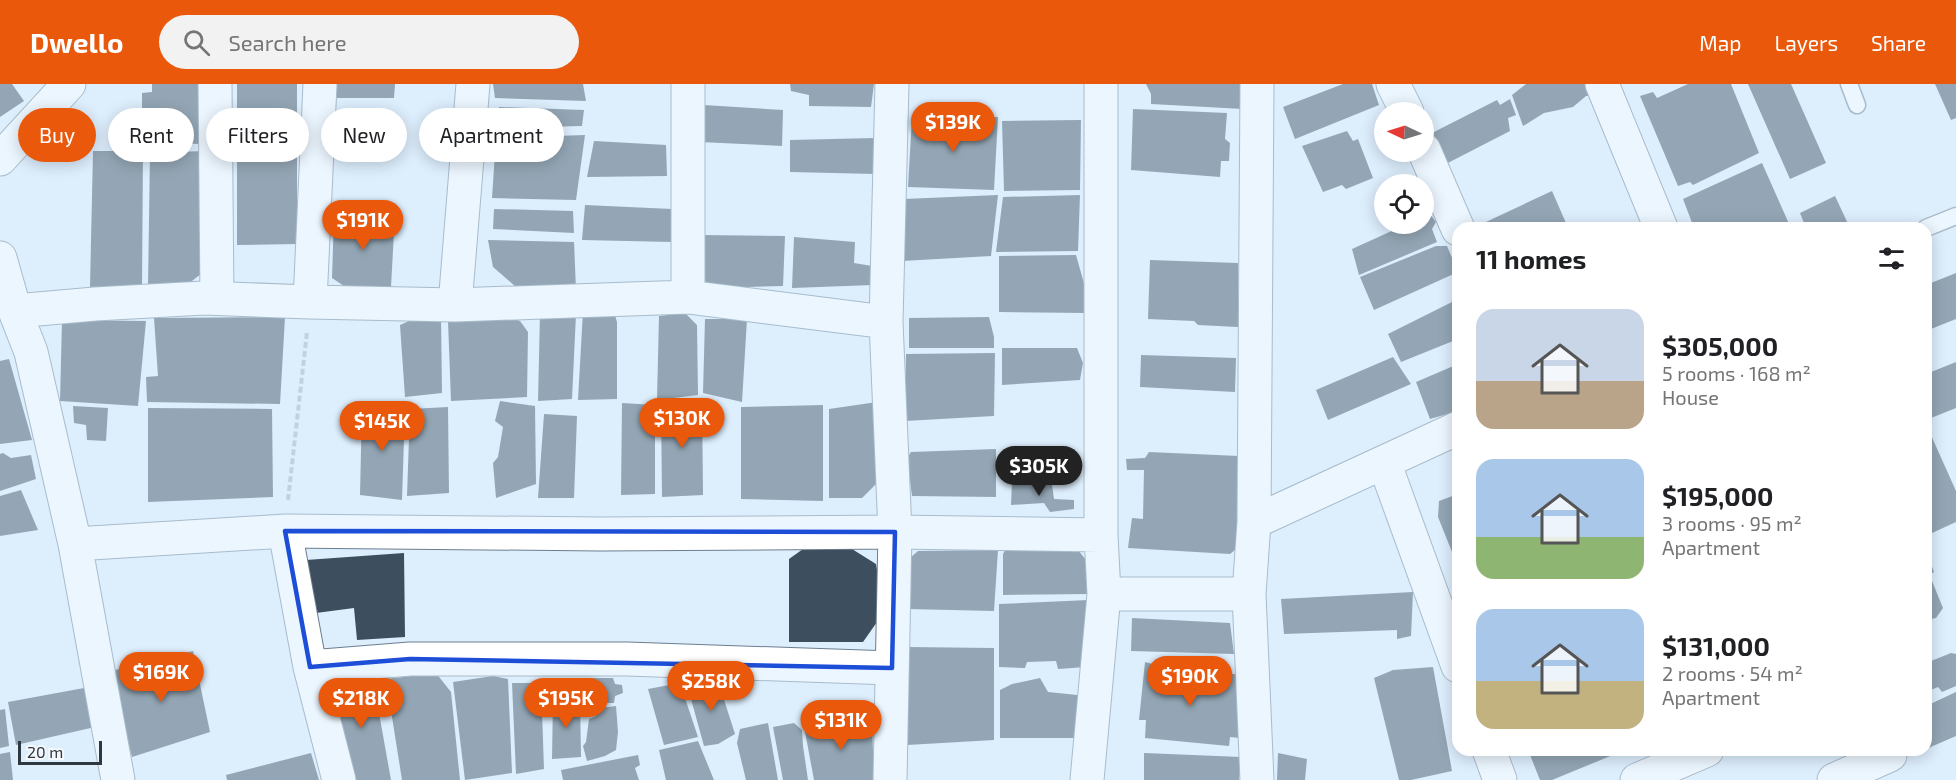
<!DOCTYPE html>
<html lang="en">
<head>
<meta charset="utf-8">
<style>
  body { margin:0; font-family:"Exo 2",sans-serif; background:#f2f2f2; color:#202124; height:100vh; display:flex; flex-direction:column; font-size:22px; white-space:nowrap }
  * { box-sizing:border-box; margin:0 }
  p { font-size:20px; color:#757577 }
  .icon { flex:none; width:33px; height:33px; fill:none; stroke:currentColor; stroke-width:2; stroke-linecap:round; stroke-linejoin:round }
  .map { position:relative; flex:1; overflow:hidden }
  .details { position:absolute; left:1452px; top:138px; width:480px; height:534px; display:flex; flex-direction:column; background:#fff; border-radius:18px; box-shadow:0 3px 15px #0003 }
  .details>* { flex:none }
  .banner { position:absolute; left:18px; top:24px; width:570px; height:54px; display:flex; gap:12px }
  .needle { width:39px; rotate:274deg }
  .tools { position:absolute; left:1374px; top:18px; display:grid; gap:12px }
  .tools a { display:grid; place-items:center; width:60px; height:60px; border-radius:50%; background:#fff; box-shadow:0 3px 15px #0003; font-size:30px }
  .scale { position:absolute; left:18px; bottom:15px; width:84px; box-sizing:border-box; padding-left:6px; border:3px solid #30383f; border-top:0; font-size:16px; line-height:21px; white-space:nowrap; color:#30383f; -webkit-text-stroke:4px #f5f9fd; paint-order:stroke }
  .price { position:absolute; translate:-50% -51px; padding:0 14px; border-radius:21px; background:#ea580c; color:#fff; font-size:20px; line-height:39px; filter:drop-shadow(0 2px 3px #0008) }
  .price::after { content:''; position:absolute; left:50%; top:36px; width:18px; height:14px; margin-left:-9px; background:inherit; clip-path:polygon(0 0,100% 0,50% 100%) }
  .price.on { background:#222; color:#fff }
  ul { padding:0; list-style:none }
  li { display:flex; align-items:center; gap:18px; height:150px; padding:0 24px }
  li span { display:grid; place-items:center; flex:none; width:168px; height:120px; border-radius:18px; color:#555 }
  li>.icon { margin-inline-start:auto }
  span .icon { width:72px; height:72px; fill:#fffc; stroke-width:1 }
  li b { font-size:26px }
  h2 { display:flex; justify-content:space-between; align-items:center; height:72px; padding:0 24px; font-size:26px }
  .chip { padding:0 21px; border-radius:27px; background:#fff; box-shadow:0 3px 15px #0003; font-size:21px; line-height:54px }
  .chip.on { background:#ea580c; color:#fff }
  header { display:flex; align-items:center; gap:36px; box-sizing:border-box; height:84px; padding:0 30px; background:#ea580c; color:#fff }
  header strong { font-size:28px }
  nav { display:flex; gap:33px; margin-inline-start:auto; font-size:21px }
  .search { width:420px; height:54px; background:#f2f2f2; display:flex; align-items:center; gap:15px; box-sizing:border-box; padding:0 21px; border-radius:33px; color:#757577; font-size:22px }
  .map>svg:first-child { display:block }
</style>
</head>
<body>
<header>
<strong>Dwello</strong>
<div class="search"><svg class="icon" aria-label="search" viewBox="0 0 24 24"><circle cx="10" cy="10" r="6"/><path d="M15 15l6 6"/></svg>Search here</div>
<nav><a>Map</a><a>Layers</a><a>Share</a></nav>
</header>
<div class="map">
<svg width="1956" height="696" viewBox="0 0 1956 696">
  <rect width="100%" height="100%" fill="#ddeefd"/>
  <!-- building -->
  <path fill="#3d4f5e" d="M0,0H12L24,17L0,33Z
    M152,0H202L204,60L142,59V9L152,8Z
    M237,0H297V160L237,161Z
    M337,0H395L394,14H337Z
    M493,0H583L586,17L495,14Z
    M790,0H874L871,23L809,22V11L791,7Z
    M1146,0H1245L1243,25L1151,20V10Z
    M1343,0H1372L1379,21L1295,55L1283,23Z
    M1526,0H1595L1599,11L1586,12L1573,23L1544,29L1523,42L1512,11Z
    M1688,0H1731L1759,69L1693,101L1690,98L1678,102L1640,12L1653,8L1657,14Z
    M1748,0H1791L1826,79L1790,95Z
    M1935,0H1956V34L1951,36Z
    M1510,15L1516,31L1508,34L1510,47L1442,82L1429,53L1432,49L1497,16L1500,21Z
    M704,21L783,26L782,62L700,58Z
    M499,23L584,26L582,42L499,44Z
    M1133,25L1227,29L1225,55L1230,59L1229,77H1221L1220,93L1131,86Z
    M912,33H998L994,106L908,103Z
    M1081,36L1080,106L1004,107L1002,37Z
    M1347,47L1353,57L1358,55L1373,94L1346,105L1342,101L1323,108L1302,62Z
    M585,51L576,116L492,114L496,54Z
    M875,54L876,90L790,88V56Z
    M594,57L666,61L667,92L587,93Z
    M93,67H143L142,202L90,203Z
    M204,67L202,189L182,205L148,203L150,69Z
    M1762,79L1790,142L1786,144H1694L1683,115Z
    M1552,107L1566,139L1565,144H1473Z
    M998,111L991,172L902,177L904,115Z
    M1080,111L1078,167L996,168L1003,113Z
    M1835,112L1850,144H1806L1800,129Z
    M585,121L672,125V158L582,156Z
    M494,125L573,127L574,149L493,145Z
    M395,130L391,203L350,206L332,194L334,131Z
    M1430,130L1436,138L1432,145L1437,158L1359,191L1352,165L1407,140H1424V132Z
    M1618,139L1620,144H1605Z
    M699,151L785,152L783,202L710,204L699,195Z
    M794,153L855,158L854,179L872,182L873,201L792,204Z
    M488,156L574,158L576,206L515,202L493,183Z
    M1436,162H1447L1458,188L1374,226L1360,193Z
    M1076,171L1085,203V229L999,228V172Z
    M1150,176L1238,179V243L1198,241L1194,237L1148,235Z
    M1956,189V235L1926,247V201Z
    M1458,215V255L1401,278L1388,250Z
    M613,225L617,238V315L578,316L583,227Z
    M540,229L576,230L572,315L538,317Z
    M685,229L697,241L698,311L657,316L659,232Z
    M502,231L520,237L528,248L527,313L451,317L448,237Z
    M285,233L280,320L147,318L146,293L158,292L154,234Z
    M441,233L442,309L405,313L400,241L416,234Z
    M989,233L994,253V264H909V234Z
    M705,235H747L742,318L703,309Z
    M62,236L146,237L138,322L60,317Z
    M1002,264H1077L1083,279L1080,296L1002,301Z
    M995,269L994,332L905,337L906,270Z
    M1141,271L1236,274L1235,308L1140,303Z
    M1393,273L1411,300L1328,336L1316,306Z
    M9,275L32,356L0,360V277Z
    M1956,278V324L1931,334L1926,321V290Z
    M1458,280V327L1430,335L1416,298Z
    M702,316L703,411L662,413L661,321Z
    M500,317L535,322L536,400L496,414L493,379L498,373L503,343L495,337Z
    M877,318V399L862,414H829V325Z
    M622,319L655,321V410L621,411Z
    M823,321V417L741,415V323Z
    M73,322L108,324L106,357L87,356L86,341L74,339Z
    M362,322L405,325L402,416L360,411Z
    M448,323L449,409L407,412L410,325Z
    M148,324L272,325L273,413L148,418Z
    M544,330L577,332L574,414H538Z
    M1926,340L1956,407V438L1932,449L1926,435Z
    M996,365V413L912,412L907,374L911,368Z
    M1020,365L1058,368L1057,386L1019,388Z
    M1149,368L1239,372L1241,461L1230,470L1128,464L1132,434L1143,435L1144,386H1127L1126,375L1145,374Z
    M3,369L11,374L31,371L36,395L0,407V370Z
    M1012,398L1052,401L1054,415L1074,416V425L1050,428L1044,419L1011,421Z
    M21,406L38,446L0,452V412Z
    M1458,410V483L1438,433L1439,417Z
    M1009,459L1074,461L1086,476L1089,510L1003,511V470Z
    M803,465H852L876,480L882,516L877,538L863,558H789V475Z
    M998,466L994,527L907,525L903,480L918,467Z
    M1926,466L1934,488L1926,493Z
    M404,469L405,553L357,556L354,524L316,529L306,476Z
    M1932,497L1943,524L1936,534L1926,536V500Z
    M1413,508L1411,552L1397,555V546L1284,550L1281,515Z
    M1089,516L1086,583L1058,585L1056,577L1027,578L1025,584L999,583V520Z
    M1132,534L1230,539L1234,570L1131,567Z
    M909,563L994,564V656L907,661Z
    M193,567L210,648L132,673L111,587Z
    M1951,569L1956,570V602L1942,608L1938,603L1926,608V579Z
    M1145,578L1180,587L1184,595L1207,600V590H1237L1240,654L1230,653L1229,662L1145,654L1146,636H1139Z
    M1433,583L1452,687L1411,696H1399L1374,594L1393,586Z
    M436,589L451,608L460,696H402L386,595Z
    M350,592L374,601L391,696H352L330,596Z
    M493,592L508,595L512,689L465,696L453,598Z
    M583,594H613L615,600L622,601L623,609L615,612L614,619H584Z
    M1040,594L1048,608L1087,612L1082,654H1000V606L1012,600Z
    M686,597L719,600L735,650L718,660L704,662Z
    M512,599H541L544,685L516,690Z
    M680,599L698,653L664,661L648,605Z
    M84,604L95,643L16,661L8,618Z
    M1956,608V652L1926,665V622Z
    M553,615L580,616L581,673L552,675Z
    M616,622L618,648L616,666L605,672L587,677L583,662L586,658L589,635L596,632L600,624Z
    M5,625L9,662L0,664V626Z
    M863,636L872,638L874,696H814L804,642Z
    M768,639L778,696H746L737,659L740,645Z
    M794,639L802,646L803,662L808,696H783L773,643Z
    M698,657L714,696H666L659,666Z
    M1528,666H1625L1552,696H1540Z
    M1626,666H1642V667L1628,671Z
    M10,668L13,696H0V670Z
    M311,669L319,696H227L226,691Z
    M1144,669L1241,673L1239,696H1144Z
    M1278,669L1307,675L1305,696H1277Z
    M638,671L640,681L635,684L639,696H563L561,686Z"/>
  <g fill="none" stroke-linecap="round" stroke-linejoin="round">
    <!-- service casing -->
    <g stroke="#6b7e8f" stroke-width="19">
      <path id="service" d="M1849,0L1857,21
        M1926,144L1956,132"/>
    </g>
    <!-- minor casing -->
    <g stroke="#6b7e8f" stroke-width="35">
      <path id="minor" d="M215,0L217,214
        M1257,0L1254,438L1249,510L1257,696
        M1393,0L1407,28
        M1602,0L1661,144
        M1424,66L1458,145
        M0,75L69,0
        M0,174L15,227L31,268L75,460L118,696
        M688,213V0
        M310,218L320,0
        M455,221L473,0
        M15,227L95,220L204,214L310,218L455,221L688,213L886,238
        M1384,378L1458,582
        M1254,438L1458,344
        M285,447L310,583L339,696
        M75,460L285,447L601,450L895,448L1101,451
        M1104,510H1249
        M310,583L410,575H627L892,584
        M1489,666L1500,696
        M890,696L895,448L886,238L892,0
        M1087,696L1104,510L1101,451V0
        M1637,696L1707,666
        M1834,696L1890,671"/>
    </g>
    <!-- path -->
    <path stroke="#a1afbb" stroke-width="4" stroke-dasharray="6 3" stroke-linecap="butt" d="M288,416L307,248"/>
    <!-- service -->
    <use href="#service" stroke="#fff" stroke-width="16"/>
    <!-- minor -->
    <use href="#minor" stroke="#fff" stroke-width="33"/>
  </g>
  <!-- marked area -->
  <path d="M0 0H1956V696H0ZM285,447L895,448L892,584L410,575L310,583Z" fill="#ddeefd" fill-opacity=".55" fill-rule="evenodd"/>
  <path fill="none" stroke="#1d4ed8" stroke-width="4.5" stroke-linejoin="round" d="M285,447L895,448L892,584L410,575L310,583Z"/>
</svg>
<div class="tools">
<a><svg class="needle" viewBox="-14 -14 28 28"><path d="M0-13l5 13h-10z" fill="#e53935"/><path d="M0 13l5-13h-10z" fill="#757577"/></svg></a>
<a><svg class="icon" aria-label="locate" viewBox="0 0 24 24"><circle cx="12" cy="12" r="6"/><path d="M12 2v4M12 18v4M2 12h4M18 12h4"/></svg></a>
</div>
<div class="scale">20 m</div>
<b class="price" style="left:953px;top:69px">$139K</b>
<b class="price" style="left:363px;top:167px">$191K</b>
<b class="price" style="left:682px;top:365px">$130K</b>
<b class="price" style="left:382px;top:368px">$145K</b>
<b class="price on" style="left:1039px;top:413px">$305K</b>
<b class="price" style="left:161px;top:619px">$169K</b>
<b class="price" style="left:1190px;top:623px">$190K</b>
<b class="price" style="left:711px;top:628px">$258K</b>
<b class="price" style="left:361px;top:645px">$218K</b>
<b class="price" style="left:566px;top:645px">$195K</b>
<b class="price" style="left:841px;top:667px">$131K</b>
<div class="banner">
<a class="chip on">Buy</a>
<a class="chip">Rent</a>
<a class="chip">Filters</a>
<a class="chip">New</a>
<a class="chip">Apartment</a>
</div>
<section class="details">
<h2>11 homes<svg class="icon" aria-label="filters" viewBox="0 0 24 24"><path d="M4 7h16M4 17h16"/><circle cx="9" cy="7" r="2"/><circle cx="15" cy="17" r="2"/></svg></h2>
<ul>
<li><span style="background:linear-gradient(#c9d6e8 60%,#b9a48a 0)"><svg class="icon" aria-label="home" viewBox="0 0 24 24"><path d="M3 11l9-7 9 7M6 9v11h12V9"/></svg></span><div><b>$305,000</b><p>5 rooms · 168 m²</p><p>House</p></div></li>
<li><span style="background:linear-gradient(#a9c7e8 65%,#8fb573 0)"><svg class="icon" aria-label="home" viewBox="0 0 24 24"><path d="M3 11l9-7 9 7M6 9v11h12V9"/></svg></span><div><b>$195,000</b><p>3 rooms · 95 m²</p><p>Apartment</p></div></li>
<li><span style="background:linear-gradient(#a9c7e8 60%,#c2b280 0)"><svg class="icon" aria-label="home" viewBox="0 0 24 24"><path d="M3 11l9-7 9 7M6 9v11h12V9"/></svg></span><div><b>$131,000</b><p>2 rooms · 54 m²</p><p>Apartment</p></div></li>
</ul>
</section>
</div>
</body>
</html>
